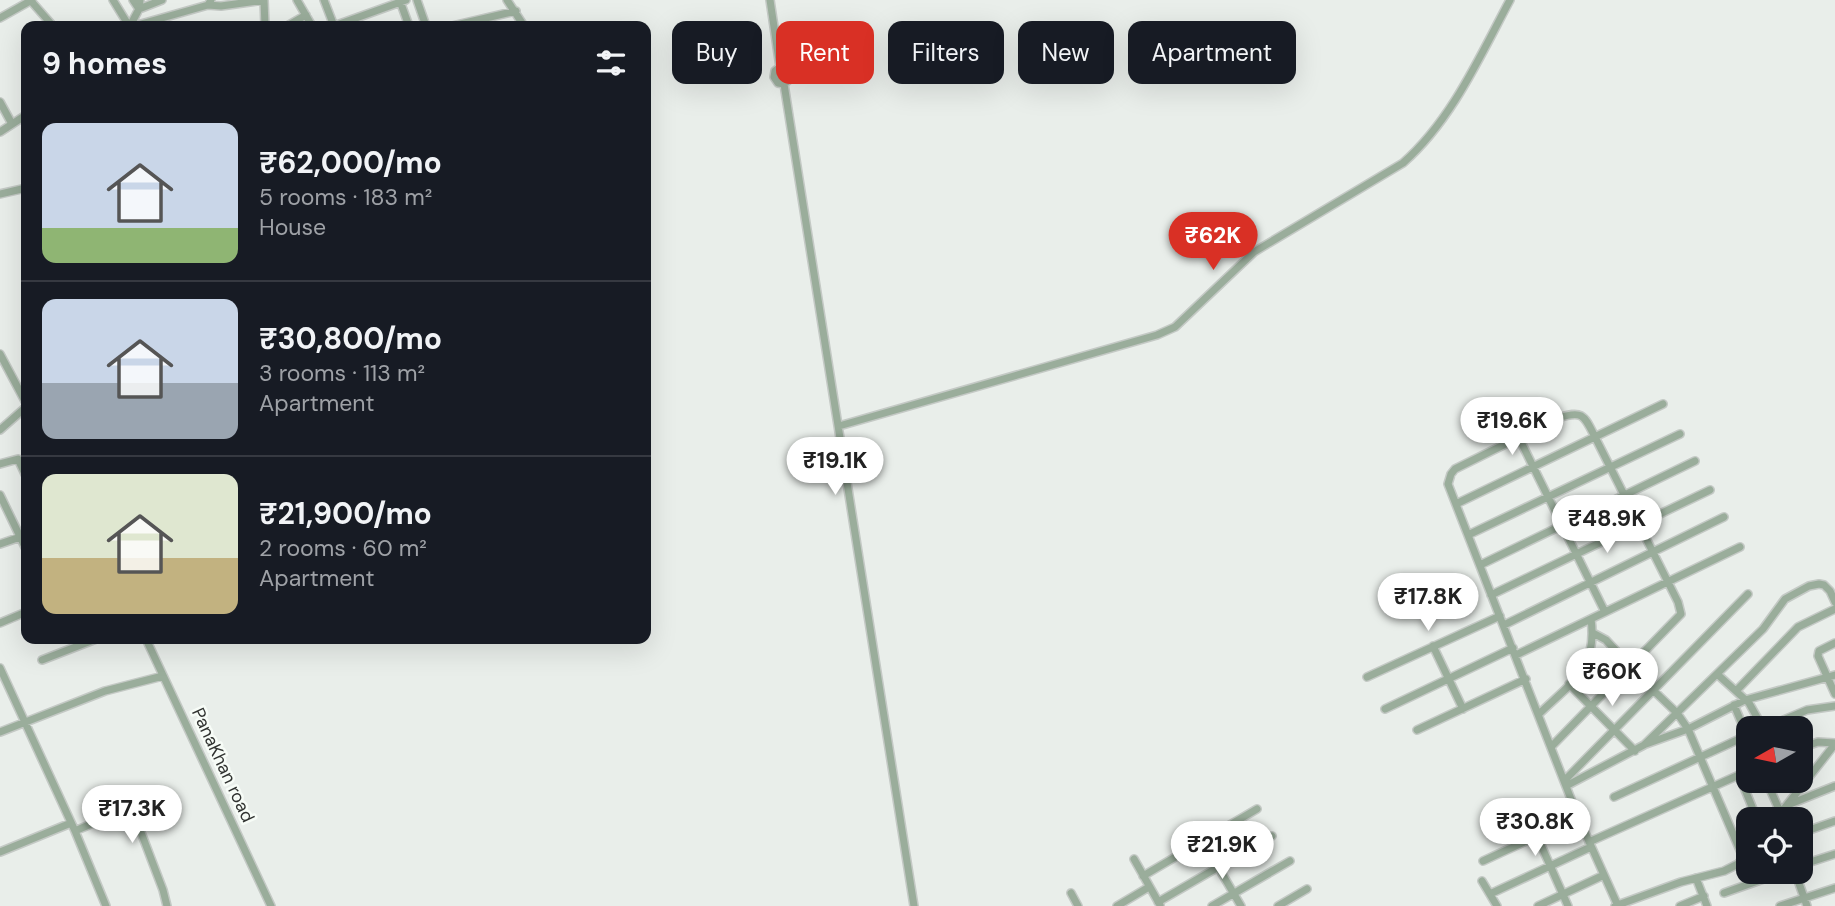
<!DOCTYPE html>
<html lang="en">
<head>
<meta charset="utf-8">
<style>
  body { margin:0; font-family:"DM Sans",sans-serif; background:#20242c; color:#f1f3f6; height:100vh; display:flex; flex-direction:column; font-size:26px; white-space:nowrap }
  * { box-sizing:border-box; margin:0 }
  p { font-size:23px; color:#9ea1a6 }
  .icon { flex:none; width:38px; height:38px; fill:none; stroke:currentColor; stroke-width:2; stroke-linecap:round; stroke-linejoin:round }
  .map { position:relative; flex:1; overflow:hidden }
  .details { position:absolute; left:21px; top:21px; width:630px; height:623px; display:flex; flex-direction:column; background:#171b24; border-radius:14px; box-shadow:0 7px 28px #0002 }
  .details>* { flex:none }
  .banner { position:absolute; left:672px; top:21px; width:665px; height:63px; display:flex; gap:14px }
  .needle { width:46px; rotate:261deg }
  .buttons { position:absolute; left:1736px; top:716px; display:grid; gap:14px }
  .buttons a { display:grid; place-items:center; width:77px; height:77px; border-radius:14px; background:#171b24; box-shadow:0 7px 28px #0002; font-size:35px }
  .price { position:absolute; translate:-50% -60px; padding:0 16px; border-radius:24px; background:#fff; color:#222; font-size:23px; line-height:46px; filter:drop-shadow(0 2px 4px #0008) }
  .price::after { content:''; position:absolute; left:50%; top:42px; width:21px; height:16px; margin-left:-10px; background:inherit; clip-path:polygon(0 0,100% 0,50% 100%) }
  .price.on { background:#d93025; color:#fff }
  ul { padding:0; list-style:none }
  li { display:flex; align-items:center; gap:21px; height:175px; padding:0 21px }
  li+li { border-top:2px solid #363941 }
  li span { display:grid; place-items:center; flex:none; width:196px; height:140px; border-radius:14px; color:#555 }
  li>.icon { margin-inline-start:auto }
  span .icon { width:84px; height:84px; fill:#fffc; stroke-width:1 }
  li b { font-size:30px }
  h2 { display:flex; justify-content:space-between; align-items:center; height:84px; padding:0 21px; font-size:30px }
  .tag { padding:0 24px; border-radius:14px; background:#171b24; box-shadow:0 7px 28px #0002; font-size:24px; line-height:63px }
  .tag.on { background:#d93025; color:#fff }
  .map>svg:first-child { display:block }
</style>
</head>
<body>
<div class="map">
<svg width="1835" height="906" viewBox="0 0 1835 906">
  <rect width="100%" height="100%" fill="#e9eeea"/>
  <!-- green -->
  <path fill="#d6dff9" d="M757,34L760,54L725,59L722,39Z
    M712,35L717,66L699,68L694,38Z"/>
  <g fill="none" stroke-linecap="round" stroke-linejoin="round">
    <!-- minor casing -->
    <g stroke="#c4c9c5" stroke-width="10">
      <path id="minor" d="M113,0L129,26
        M133,0L139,9L162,0
        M264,0L265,26
        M297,0L312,26
        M324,0L334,26
        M417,0L426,26
        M507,0L524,26
        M770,0L780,67L775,71L774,77L778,83L784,84L790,79L788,69L780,67
        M31,1L53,26
        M400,1L409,26
        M208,5L221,6L264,0
        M0,18L32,0
        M130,26L139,9L140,0
        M134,26L208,5L211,0
        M287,26L306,15
        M334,26L406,0
        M452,26L516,11
        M784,84L914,906
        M0,102L12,124
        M0,132L26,115
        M0,194L26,188
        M0,354L26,403
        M839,426L1157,335L1175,327L1254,252L1403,163C1452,120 1480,56 1510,0
        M0,430L26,407
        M1519,438L1605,612
        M0,464L18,459L26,476
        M0,495L26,549
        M1456,504L1663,404
        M1468,535L1680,434
        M0,544L26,535
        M1480,565L1695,461
        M1491,595L1710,490
        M0,623L26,612
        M1504,625L1724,517
        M1593,633L1606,640L1631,667
        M146,639L271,906
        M1835,643L1819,651L1818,656L1835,694
        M1433,646L1463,709
        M1516,655L1740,547
        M42,660L96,639
        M1586,665L1609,689
        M0,668L75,831L106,906
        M1717,674L1749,703L1763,728
        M1367,677L1500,616
        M1569,684L1635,751
        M1653,690L1677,713L1688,729L1743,857
        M1736,691L1798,627L1835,609
        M1734,705L1748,738
        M1385,709L1513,648
        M1539,714C1571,683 1598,668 1591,619
        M1765,728L1807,710L1835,706
        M1417,730L1526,679
        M0,732L105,691L163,676
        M1646,744L1688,729L1745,700L1835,675
        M1551,747L1681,614L1678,602L1595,437C1584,415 1583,410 1558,418L1455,469L1451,474L1448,484L1578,817L1618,906
        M1801,748L1818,742L1835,743
        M1739,775L1757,819
        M1766,780L1781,814
        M1564,781L1748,594
        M1566,786L1644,745L1763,629L1785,599L1809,586L1819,584L1824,585L1830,591L1835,602
        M1614,797L1748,735
        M1790,804L1835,786
        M1776,819L1835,744
        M1194,826L1241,906
        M75,831L123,810L134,814L163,890L167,906
        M1801,833L1835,821
        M1537,836L1568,906
        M1589,842L1748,771
        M0,852L71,823
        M1134,859L1160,905
        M1483,861L1578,817
        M1801,865L1835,854
        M1795,872L1807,906
        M1143,876L1257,809
        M1696,878L1707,906
        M1482,881L1497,906
        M1071,893L1078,906
        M1724,893L1783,872
        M1490,894L1591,847
        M1158,902L1272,836
        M1117,906L1149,887
        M1212,906L1290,861
        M1278,906L1307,889
        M1538,906L1604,875
        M1615,906L1681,882L1724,871L1738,864L1748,852
        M1680,906L1704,896
        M1780,906L1835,888"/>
    </g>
    <!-- minor -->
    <use href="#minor" stroke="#9aad9b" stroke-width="7"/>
  </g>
  <g text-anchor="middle" stroke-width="5" stroke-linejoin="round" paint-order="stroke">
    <!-- street labels -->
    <g font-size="18" fill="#313331" stroke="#f7fcf7">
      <text transform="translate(223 765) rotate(65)" y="6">PanaKhan road</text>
    </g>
  </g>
</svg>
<div class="buttons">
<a><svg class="needle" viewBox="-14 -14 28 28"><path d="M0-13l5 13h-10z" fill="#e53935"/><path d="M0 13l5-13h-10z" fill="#9ea1a6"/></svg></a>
<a><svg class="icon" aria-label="locate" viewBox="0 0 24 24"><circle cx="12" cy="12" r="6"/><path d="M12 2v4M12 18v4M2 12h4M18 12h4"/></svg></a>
</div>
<b class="price on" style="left:1213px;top:272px">₹62K</b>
<b class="price" style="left:1512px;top:457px">₹19.6K</b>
<b class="price" style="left:835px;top:497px">₹19.1K</b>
<b class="price" style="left:1607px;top:555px">₹48.9K</b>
<b class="price" style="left:1428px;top:633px">₹17.8K</b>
<b class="price" style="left:1612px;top:708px">₹60K</b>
<b class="price" style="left:132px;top:845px">₹17.3K</b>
<b class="price" style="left:1535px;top:858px">₹30.8K</b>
<b class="price" style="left:1222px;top:881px">₹21.9K</b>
<div class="banner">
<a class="tag">Buy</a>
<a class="tag on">Rent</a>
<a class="tag">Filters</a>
<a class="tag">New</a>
<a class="tag">Apartment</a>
</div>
<section class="details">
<h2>9 homes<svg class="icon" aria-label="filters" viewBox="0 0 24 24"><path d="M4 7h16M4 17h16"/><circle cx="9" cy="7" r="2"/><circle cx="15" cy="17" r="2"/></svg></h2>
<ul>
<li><span style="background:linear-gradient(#c9d6e8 75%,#8fb573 0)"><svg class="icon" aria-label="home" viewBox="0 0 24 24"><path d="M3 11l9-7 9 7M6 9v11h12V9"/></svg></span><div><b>₹62,000/mo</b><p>5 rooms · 183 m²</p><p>House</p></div></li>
<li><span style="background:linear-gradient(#c9d6e8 60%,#9aa5b1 0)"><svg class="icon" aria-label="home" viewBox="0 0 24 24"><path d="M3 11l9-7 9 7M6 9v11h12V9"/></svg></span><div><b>₹30,800/mo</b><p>3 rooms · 113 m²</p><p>Apartment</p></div></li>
<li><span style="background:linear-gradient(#dfe7d0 60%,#c2b280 0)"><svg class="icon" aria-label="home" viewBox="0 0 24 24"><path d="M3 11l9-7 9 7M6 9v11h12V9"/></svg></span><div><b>₹21,900/mo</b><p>2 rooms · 60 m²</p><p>Apartment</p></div></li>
</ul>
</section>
</div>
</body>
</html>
